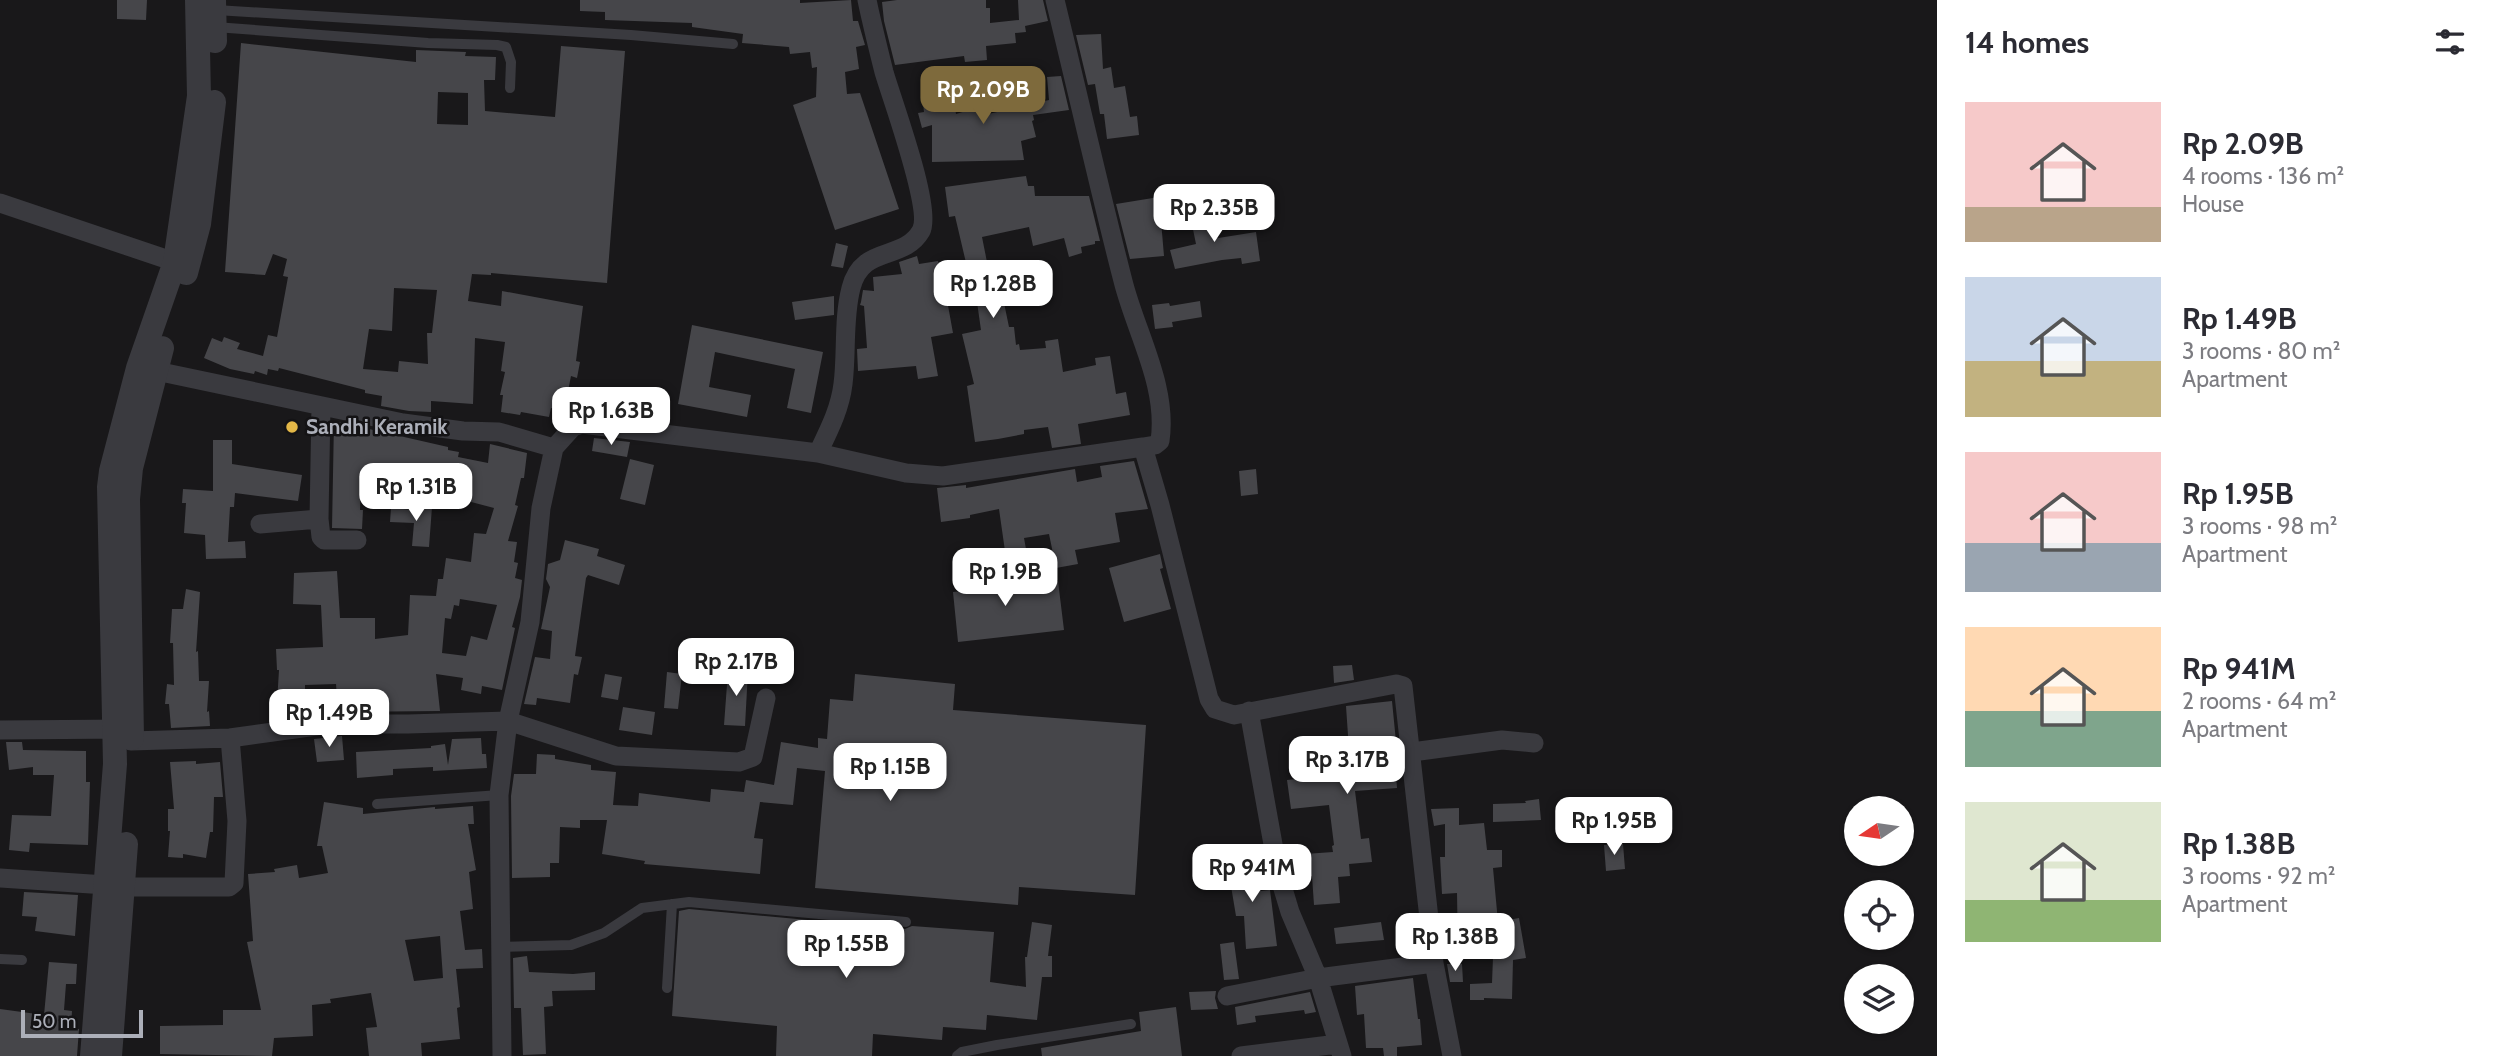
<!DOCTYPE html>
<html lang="en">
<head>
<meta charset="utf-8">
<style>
  body { margin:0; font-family:Cabin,sans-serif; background:#f2f2f3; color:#2b2b33; height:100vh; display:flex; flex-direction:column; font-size:26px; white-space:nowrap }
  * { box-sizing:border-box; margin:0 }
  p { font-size:23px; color:#7c7c81 }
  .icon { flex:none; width:38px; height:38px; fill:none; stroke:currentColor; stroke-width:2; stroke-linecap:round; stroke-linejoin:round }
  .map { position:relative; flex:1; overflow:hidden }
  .panel { display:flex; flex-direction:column; background:#fff; width:560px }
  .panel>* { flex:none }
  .needle { width:46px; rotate:257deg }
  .buttons { position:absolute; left:1844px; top:796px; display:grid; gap:14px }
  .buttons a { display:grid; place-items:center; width:70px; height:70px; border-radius:50%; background:#fff; box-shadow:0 2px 5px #0004; font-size:35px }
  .scale { position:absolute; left:21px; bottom:18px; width:122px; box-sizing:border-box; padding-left:7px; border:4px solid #acafb9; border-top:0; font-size:19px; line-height:24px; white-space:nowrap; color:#acafb9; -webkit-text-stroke:5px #141315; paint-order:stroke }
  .price { position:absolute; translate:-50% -60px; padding:0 16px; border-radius:14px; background:#fff; color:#222; font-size:23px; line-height:46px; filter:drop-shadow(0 2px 4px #0008) }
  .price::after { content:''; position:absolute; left:50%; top:42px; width:21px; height:16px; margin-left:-10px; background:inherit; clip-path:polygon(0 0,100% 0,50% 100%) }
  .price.selected { background:#7e6a3c; color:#fff }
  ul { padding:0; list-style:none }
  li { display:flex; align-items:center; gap:21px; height:175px; padding:0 28px }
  li span { display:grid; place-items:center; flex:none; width:196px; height:140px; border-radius:0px; color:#555 }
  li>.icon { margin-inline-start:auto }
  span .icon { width:84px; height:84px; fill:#fffc; stroke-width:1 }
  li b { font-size:30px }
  h2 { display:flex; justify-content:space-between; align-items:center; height:84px; padding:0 28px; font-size:30px }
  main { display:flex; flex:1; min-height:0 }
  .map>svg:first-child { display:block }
</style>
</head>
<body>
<main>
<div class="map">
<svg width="1937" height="1056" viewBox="0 0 1937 1056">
  <rect width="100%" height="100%" fill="#19181a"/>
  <!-- building -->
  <path fill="#46464a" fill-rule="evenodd" d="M117,0H147L146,20L117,19Z
    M580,0H800V3L851,0L853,21H858L865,45L856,47L859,69L845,72L847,94L860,93L899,209L835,230L793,105L816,97L817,67L812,68L810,52L790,54L789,47L742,43L743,34L692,27V23L605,20V12L580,11Z
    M897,0H986V8H990V23L1019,20L1018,0H1043L1048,21L1025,26L1026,32L1015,33L1016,43L986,46L987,60L965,62L964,56L895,65L884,21L882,2Z
    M1101,34L1103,69L1111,67L1114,88L1125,86L1130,117L1137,116L1139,135L1107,139L1104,114H1100L1095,84L1088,85L1076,35Z
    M241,43L416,62V50L466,52L465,56L496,57L495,80H484L485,111L555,117L561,46L625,51L607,283L491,273V275L472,274L468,301L501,306L502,291L583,306L576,361L580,362L577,378L571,376L564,411L551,408L549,417L521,412L520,415L501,412L503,395H500L505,372L501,371L505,342L475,338L473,404L431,401V412L409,411L381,406L382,396L365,393V390L279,368L278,371L268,369L267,375L255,371L254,374L230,369L204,358L212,338L222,342L224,337L240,343L237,349L263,356L268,335L277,337L288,277L283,276L287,259L273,254L265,275L225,272ZM438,92L468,93V125L437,124ZM394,288L437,290L432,333H427L428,364L399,361L398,372L363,369L369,329L392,331Z
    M1061,76L1069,110L1033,115L1034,120L1032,121L1036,137L1021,141L1024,160L932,162V125L922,128L918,113L924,112L921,86L946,83L949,109L955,108L956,114L982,106L984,115L1049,100L1047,77Z
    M1026,176L1028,186H1034L1035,196H1089L1100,241H1095V244L1081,247L1082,253L1069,257L1064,238L1033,246L1029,227L982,237L988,267L994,266L1000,299L1003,298L1009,327H1014L1016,345L1019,344L1020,350L1046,348L1045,341L1058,339L1063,372L1096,365L1095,358L1110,356L1116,394L1126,392L1130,415L1078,424L1081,444L1052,448L1048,427L1024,430V434L998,439L975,442L967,386L974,384L962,334L981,330L976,295L947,300L953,333L931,337L938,376L918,379L916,366L858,371L857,349L867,348L864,306L860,305L861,302L863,290L874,291L873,277L902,274L899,262L917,256L919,264L938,261L940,272L967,267L955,216L949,217L945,187Z
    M1159,197L1164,256L1130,259L1116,204Z
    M1205,201L1212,239L1256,232L1260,261L1242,264L1241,258L1222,260L1175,269L1170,250L1196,244L1188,205Z
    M836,243L848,246L843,268L831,266Z
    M834,296V315L795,320L792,302Z
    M1200,301L1202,317L1172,322L1173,327L1155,329L1152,305L1169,303L1170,306Z
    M692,325L823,352L811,413L787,408L795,369L715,352L709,387L751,395L747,417L678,404Z
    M334,421L448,447V450L459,452L458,457L488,463L490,444L527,453L524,478H521L515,505L518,506L508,541L517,542L514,562L518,563L515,578L522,580L520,597L512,627L515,628L502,690L482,686L481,694L461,690L463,678L436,674L440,711L338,712L336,684L305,685V715L276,719L279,670H277L276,649L323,647L321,605L293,604L294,573L337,571L340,618H375V639L408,635L410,595L436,596L438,579H443L446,558L471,562L474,533L486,534L494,508L456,498L459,484L408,476L406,484L391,481V486L361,482L360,510H363L362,529L332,528ZM460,599L497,605L487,640L471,636L466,656L442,653L445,618L451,619L454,605L459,606Z
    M594,438L630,442L627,457L592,451Z
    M213,440H232V464L302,475L298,501L235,493L234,507H230L228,542L245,541L246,558L206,559L205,535L184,533L186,503H182L183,489L213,491Z
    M630,459L654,465L645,505L620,499Z
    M1134,461L1148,509L1115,513L1120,542L1075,550L1078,564L1056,568L1049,534L1024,538L1026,549L1005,551L999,509L970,515V518L941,522L937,488L966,485V488L1075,469L1077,482L1102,477L1100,466Z
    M1256,469L1258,494L1241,496L1239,471Z
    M415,506L432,507L429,547L412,546L414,523L390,522L391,508L415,510Z
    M565,540L599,549L597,556L625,565L619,585L588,575L586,578L575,656L582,657L578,675L574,674L570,703L537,698L536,705L524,704L535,657L550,659L552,631L541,629L550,587L546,579L548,564L560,560Z
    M1160,554L1163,568L1160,569L1171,609L1124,622L1109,568Z
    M996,571L998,588L1058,581L1064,630L958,642L953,592L962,591L960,574Z
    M186,589L200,592L196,652L198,651L199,681H209L207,712L209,711L210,726L171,728L169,704H165L167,684L174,685L173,643H170L172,609H183Z
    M1352,665L1354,680L1334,683L1333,666Z
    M728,671H748L745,726L724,725Z
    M667,672L682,674L678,709L664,708Z
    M605,674L622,677L618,700L601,697Z
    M855,674L955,684L953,710L1146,725L1135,895L1019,887L1018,905L815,888L825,771L797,768L793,805L760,802L754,838L763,839L760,874L644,864L645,861L602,854L607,820H580V828L560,827L559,863H550V877L512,878L511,796L514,774H536L537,754L555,755V759L591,765V770L616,772L613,805L638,806L639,793L710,802L711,789L744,792L746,780L774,785L781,742L818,748V738L827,739L830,699L853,701Z
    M1392,701L1398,762H1395L1397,788L1355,791L1361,839L1369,838L1372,862L1349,864L1350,876L1338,877L1340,903L1314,905L1312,876L1293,877L1291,855L1333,852L1332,846L1334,845L1329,805L1291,809L1287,780L1336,775L1333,752L1349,750L1346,706Z
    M623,707L655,712L652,735L619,730Z
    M342,736L344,760L317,762L314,739Z
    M481,738L482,754H486L487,768L433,771V767L393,769V775L357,778L356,752L431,748V746L445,744L448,765L452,739Z
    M6,742H22L23,750L86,751V782H90L88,845L30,843L29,852L9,850L12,815L51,816L54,775H33V767L9,770Z
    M196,761V764L220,762L223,797H214L213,832H210L206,858L183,854V858L168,857L170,831H168V809H174L170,762Z
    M1539,799L1541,820L1493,822V804L1526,803L1525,801Z
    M324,802L363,808V814L435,807V809L473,806L474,824H468L476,870L469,872L473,909L460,911L465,950L482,949L483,968L456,969L460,1007L457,1008L460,1039L421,1043L422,1056H369L366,1028L377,1027L371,993L330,999L331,1003L312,1005L313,1036L274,1038L272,1056L160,1054V1026L223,1025V1010H261L247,942L253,941L248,874L275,872L274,869L297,865L299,878L328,873L322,846H317ZM440,936L443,978L414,981L405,940Z
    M1459,808V825L1484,823L1487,850H1502V867L1493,868L1498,922L1519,918L1526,958L1513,960L1512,999L1484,998V1000H1470V984L1492,983L1493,957L1458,956L1457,893L1442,894L1440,857H1445V824L1434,826L1431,809Z
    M1623,844L1625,869L1606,871L1604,845Z
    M1256,858L1261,891L1270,890L1277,946L1246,949L1244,916H1236L1227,862Z
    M24,892L78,895L75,936L35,931L37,917L22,916Z
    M689,909L905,929L912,926L994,932L990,982L1026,987L1025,957H1027L1032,922L1052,925L1048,956H1052V977H1042L1037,1020L987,1015L986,1030L943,1027L942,1040L873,1034L872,1056H776L777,1026L672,1016L679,911Z
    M1381,922L1384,940L1336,944L1334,928Z
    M1234,942L1239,979L1224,980L1220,944Z
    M527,956L529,972L573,974L595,972V990L552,991L553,1006L544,1007L546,1054L523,1055L521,1008H514L513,958Z
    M49,962L77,964L76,984H66L64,1010L72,1011L71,1028L79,1029L77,1056H0V1009L44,1015Z
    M1447,964H1462L1463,982H1450Z
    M1413,978L1418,1019H1420L1422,1045L1397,1047V1056H1384L1383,1048H1366L1364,1014L1357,1015L1355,986Z
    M1216,991L1215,998L1218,1009L1191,1010L1189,992Z
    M1310,992L1316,1012L1305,1014L1304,1010L1255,1016L1256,1022L1237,1025L1235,1007Z
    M1176,1007L1182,1056H1042L1041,1048L1141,1031L1139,1012Z"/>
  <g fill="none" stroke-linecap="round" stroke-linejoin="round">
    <!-- service -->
    <path stroke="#3a3a3f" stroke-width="10" d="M216,10L631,35L733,44
      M215,27L428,43L497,45L506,47L511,62L510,88
      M377,804L499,795
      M501,947L571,945L604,933L642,908L689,902L906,922
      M0,959L22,960
      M667,988L672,904
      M957,1056L962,1052L997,1045L1131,1024"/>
    <!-- minor -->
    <path stroke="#3a3a3f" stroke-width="19" d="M1055,0C1078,94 1099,188 1123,281C1136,333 1168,386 1160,441L1155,445L1143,447
      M0,203L175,262
      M142,368L403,423L463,431L499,432L554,448L573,427L582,424L818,453C829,430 840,409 843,384C847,353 843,319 851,288C862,244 903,262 921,231C933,210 892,100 884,72C878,48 872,24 867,0
      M818,453L906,473L943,476L1143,447L1160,505L1209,699L1215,709L1234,715L1396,684L1403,686L1434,963L1318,978L1342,1056
      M319,519L321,406
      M260,524L319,519L321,537L324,540H357
      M0,730L127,729
      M131,741L230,738L331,724H408L508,721L616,756L739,762L753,757L766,698
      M1412,752L1502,740L1534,743
      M0,878L106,885
      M123,887H229L234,883L237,821L230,738
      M1434,963L1452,1056
      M1227,996L1318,978L1290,912L1278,872L1249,711
      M502,1056L499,795L508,721L530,622L541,508L554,448
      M1241,1056L1338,1044"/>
    <!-- tertiary -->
    <path stroke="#3a3a3f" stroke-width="24" d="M214,0L215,41
      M186,273L199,224L214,102
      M132,738L128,499L131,468L162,348
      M92,1056L115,764L109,487L111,471L138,368L175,262L199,96L197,0
      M110,1056L126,844"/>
  </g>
  <!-- markers -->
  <circle fill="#e3b747" stroke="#141315" stroke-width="2.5" cx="292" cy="427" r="7"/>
  <g text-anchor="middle" stroke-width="5" stroke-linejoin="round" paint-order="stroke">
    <!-- poi labels -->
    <g font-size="21" font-weight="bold" fill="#acafb9" stroke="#141315" text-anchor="start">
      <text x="306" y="434">Sandhi Keramik</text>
    </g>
  </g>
</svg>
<div class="buttons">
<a><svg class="needle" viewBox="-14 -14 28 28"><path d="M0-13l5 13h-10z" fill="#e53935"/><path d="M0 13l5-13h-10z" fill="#7c7c81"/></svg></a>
<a><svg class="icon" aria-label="locate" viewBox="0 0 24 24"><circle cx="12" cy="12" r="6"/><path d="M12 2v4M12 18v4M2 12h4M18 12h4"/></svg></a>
<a><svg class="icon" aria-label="layers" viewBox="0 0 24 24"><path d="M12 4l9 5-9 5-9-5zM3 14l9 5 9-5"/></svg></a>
</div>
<div class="scale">50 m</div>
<b class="price selected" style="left:983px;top:126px">Rp 2.09B</b>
<b class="price" style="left:1214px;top:244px">Rp 2.35B</b>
<b class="price" style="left:993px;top:320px">Rp 1.28B</b>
<b class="price" style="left:611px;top:447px">Rp 1.63B</b>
<b class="price" style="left:416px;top:523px">Rp 1.31B</b>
<b class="price" style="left:1005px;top:608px">Rp 1.9B</b>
<b class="price" style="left:736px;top:698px">Rp 2.17B</b>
<b class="price" style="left:329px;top:749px">Rp 1.49B</b>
<b class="price" style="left:1347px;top:796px">Rp 3.17B</b>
<b class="price" style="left:890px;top:803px">Rp 1.15B</b>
<b class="price" style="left:1614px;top:857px">Rp 1.95B</b>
<b class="price" style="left:1252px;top:904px">Rp 941M</b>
<b class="price" style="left:1455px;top:973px">Rp 1.38B</b>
<b class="price" style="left:846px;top:980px">Rp 1.55B</b>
</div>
<section class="panel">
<h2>14 homes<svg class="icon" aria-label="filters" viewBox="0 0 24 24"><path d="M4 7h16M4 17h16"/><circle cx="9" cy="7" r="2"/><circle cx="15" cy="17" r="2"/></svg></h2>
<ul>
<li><span style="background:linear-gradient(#f6c9c9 75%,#b9a48a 0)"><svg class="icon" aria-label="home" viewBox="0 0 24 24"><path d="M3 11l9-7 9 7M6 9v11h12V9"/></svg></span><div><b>Rp 2.09B</b><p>4 rooms · 136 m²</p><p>House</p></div></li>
<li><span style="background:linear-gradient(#c9d6e8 60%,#c2b280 0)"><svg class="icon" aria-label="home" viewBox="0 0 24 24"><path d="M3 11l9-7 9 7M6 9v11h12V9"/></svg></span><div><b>Rp 1.49B</b><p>3 rooms · 80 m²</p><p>Apartment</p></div></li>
<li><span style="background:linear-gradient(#f6c9c9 65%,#9aa5b1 0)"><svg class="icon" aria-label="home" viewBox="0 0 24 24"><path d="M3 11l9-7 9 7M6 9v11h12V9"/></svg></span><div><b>Rp 1.95B</b><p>3 rooms · 98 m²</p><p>Apartment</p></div></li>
<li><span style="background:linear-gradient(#ffd9b3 60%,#7fa58c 0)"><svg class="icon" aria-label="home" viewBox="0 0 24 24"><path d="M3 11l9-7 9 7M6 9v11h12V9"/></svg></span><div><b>Rp 941M</b><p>2 rooms · 64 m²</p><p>Apartment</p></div></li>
<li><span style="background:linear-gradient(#dfe7d0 70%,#8fb573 0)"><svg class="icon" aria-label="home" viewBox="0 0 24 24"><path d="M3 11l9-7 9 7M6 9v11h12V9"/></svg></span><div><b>Rp 1.38B</b><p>3 rooms · 92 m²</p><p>Apartment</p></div></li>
</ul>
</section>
</main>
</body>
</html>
